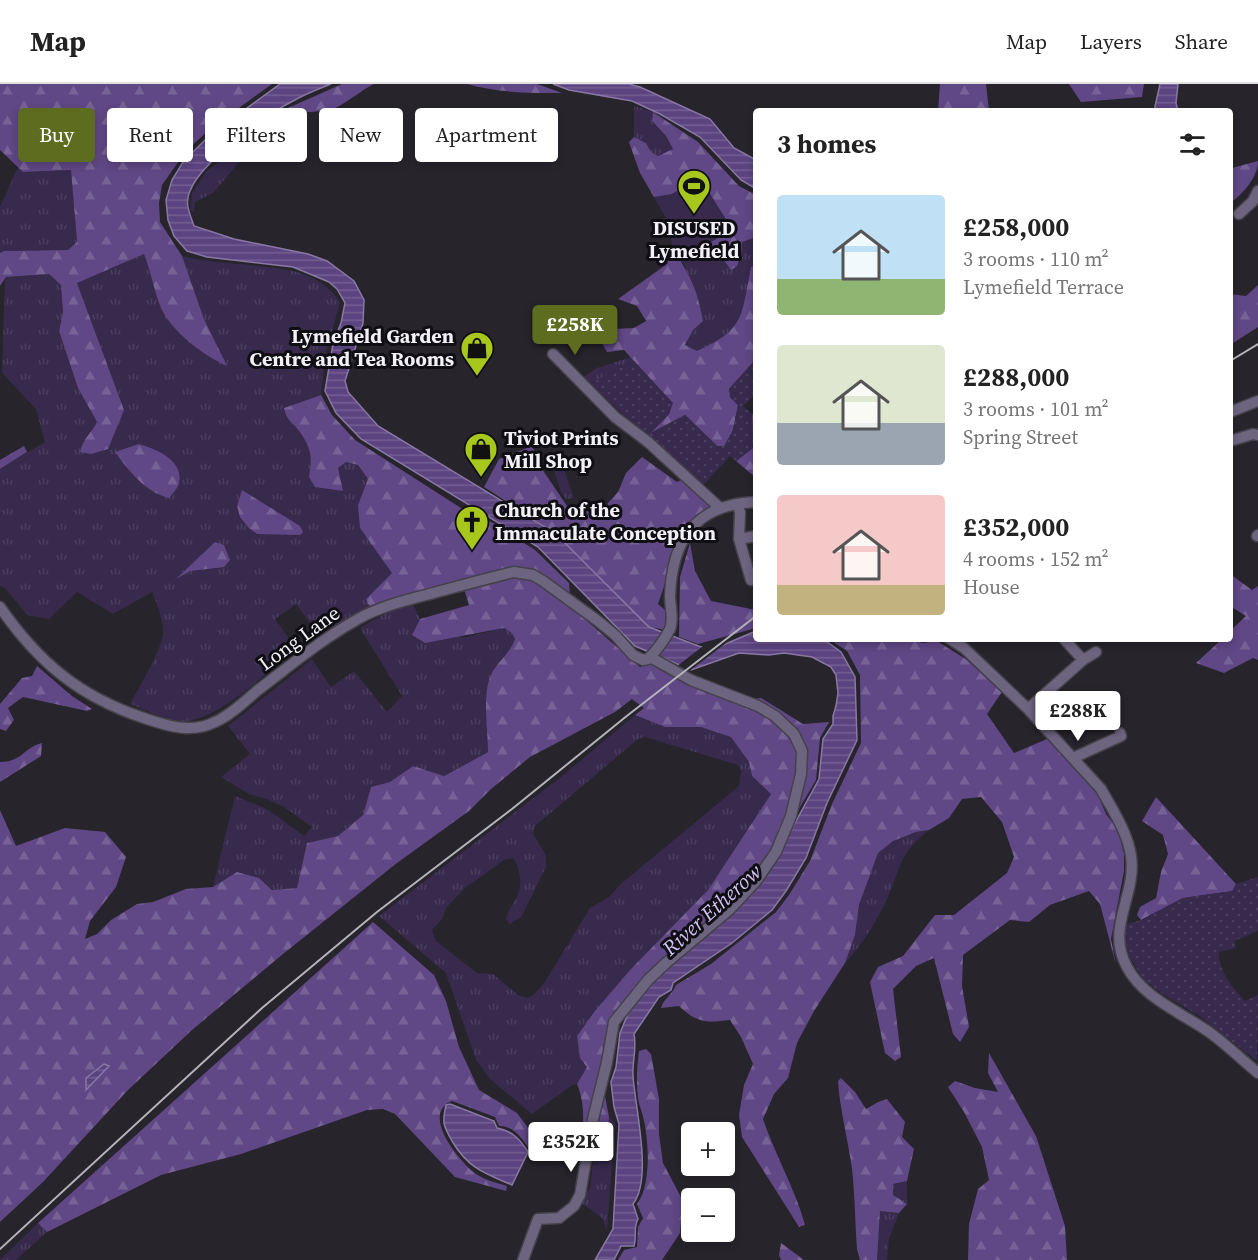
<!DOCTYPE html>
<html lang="en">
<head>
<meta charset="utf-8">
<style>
  body { margin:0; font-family:"Source Serif 4",serif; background:#f2f2f2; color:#222; height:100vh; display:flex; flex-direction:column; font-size:22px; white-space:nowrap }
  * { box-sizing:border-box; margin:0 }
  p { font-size:20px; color:#767676 }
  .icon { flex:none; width:33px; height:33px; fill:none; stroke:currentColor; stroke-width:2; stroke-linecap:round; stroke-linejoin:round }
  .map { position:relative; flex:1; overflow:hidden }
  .sheet { position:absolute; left:753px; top:24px; width:480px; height:534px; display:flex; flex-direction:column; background:#fff; border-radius:6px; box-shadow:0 3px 9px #0003 }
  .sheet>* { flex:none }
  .guide { position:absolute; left:18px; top:24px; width:570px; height:54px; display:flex; gap:12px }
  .buttons { position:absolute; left:681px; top:1038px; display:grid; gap:12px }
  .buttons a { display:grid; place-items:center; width:54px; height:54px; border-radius:6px; background:#fff; box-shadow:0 3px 9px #0003; font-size:30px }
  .price { position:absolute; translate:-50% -51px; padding:0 14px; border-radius:6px; background:#fff; color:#222; font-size:20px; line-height:39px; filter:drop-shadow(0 2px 3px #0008) }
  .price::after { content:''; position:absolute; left:50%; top:36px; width:18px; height:14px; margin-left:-9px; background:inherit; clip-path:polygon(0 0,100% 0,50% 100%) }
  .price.selected { background:#5e6c20; color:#fff }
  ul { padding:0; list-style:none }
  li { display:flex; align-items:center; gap:18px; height:150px; padding:0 24px }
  li span { display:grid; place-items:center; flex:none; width:168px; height:120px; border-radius:6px; color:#555 }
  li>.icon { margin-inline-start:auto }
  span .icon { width:72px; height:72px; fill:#fffc; stroke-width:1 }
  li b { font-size:26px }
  h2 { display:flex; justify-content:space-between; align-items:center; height:72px; padding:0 24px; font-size:26px }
  .pill { padding:0 21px; border-radius:6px; background:#fff; box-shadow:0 3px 9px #0003; font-size:21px; line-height:54px }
  .pill.selected { background:#5e6c20; color:#fff }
  header { display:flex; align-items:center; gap:36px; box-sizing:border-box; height:84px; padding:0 30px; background:#fff; border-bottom:2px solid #e0e0e0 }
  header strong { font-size:28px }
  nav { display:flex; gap:33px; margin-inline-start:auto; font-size:21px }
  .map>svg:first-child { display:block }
</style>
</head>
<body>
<header>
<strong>Map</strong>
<nav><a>Map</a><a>Layers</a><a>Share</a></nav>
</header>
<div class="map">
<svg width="1258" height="1176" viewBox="0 0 1258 1176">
  <defs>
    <pattern id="grass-tufts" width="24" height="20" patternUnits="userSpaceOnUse" patternTransform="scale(1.5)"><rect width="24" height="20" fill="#372a4d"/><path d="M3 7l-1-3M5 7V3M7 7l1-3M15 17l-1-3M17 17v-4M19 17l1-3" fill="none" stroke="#4b3f5f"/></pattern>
    <pattern id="forest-firs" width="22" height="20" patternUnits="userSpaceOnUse" patternTransform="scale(1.5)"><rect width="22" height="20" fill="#604785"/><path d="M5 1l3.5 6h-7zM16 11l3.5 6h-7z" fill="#776297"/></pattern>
    <pattern id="garden-dots" width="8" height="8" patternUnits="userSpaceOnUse" patternTransform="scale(1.5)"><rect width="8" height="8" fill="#372a4d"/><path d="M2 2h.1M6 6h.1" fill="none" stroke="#4b3f5f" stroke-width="1.8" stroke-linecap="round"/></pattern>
    <pattern id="water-rules" width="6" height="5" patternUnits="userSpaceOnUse" patternTransform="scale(1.5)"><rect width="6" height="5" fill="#5c4481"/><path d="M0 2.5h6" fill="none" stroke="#745f94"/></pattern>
  </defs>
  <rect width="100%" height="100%" fill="#27242c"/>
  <!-- grass -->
  <path fill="url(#grass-tufts)" fill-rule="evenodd" d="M634,22L653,28L652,38L666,52L673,65L658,72L651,69L646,59L634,53Z
    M279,28L267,46L213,109L195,118L194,128L190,125L192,109L207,87Z
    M18,83L24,88L71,86L77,158L68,166L4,167L0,169V123Z
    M704,101L731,143L720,153L698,165C707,170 730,169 741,171L742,158L756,153V183H751C741,233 746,245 697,268L685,262L693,246L685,182L673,166L668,138L654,113L696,106Z
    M144,170C151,188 154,206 161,223C173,251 203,267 226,282L204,235L182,172C218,181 256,179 292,187C310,190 332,203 340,219L326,267L321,311L284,324C287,338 292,337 299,347C312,364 312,373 309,393L338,384L346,378L358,381L368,395L358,421L392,489L366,515L370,524L335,543L327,531L311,540L296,520L275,535L296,565C268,587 215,640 179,637C163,635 145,626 130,620C138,605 163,564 163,549C163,534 157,521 152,508L113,530L77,508L49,535L27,531L5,504L0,502V385L45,358L36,325L2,289L5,193L49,190L61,201L63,229L59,247L78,304L97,338C91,348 81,357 80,368L124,326L77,199Z
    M631,273L634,277L590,300L582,294L597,284Z
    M563,382L574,414L566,415L561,408L553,384Z
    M413,520L420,535L412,551L466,553L504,544L512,549L515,555L513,563L491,590L488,668L443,692L413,682L390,698L371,703L363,731L338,752L307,759L298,804L272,806L259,794L213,803L235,712L267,725L304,752L312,743L284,723L269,716L249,710L221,693L250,670L228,642L312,575L331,603L354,587L387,628L402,612L360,544L391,526Z
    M635,631L665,643H701L731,652L749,678L752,692L771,710L708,806L630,886L587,983L577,1000L571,1002L532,1030L491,996L476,976L446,889L379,832L561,693ZM645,653L738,681L741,688L739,702L622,799L609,813L590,824L543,901L533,911L528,914L518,911L493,890L477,889L473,886L436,857L432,846L443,834L446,824L465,804L504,776L513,774C520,784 523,800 517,813C513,821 508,825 506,835L510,840L522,832L546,783V771L533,750L535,742L638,655Z
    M929,746C902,767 902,778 890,808C879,834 864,858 845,879L855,851L859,821L878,769L892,757L916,748Z
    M609,1033L615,1039L607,1146L602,1134L581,1119L590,1104L594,1069L603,1076Z
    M907,1097V1120L893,1111V1100Z
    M880,1126L899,1129L889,1155L887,1176H877Z
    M38,1139L47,1148L16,1176H0Z"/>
  <!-- forest -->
  <path fill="url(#forest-firs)" d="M0,0H272L210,45L186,67L162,101L159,119L160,138L182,172L204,235L227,282C204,272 172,248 161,224C154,207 151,188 144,170L77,199L124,326L108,365L91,370L80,368C82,356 92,348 97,338L78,304L59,247L63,229L61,201L49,190L6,193L0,202V169L4,167L68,166L77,158L71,86L23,88L0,66Z
    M342,0H374C362,6 353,14 341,21C329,29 294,29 279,28Z
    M467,0H537L562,9C530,9 498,9 467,0Z
    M940,0H986L989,27H938Z
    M1069,0H1144L1142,13L1081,18Z
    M653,28L698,58L739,102L756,111V153L742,158L741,171L737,182L731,186L718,168H704L698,165L720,153L731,143L704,101L696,106L654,113L640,89L629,58L634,53L646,59L651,68L658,72L673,65L666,52L652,37Z
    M1258,77C1258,93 1243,110 1230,119V83L1232,84Z
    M673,166C690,190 698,208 703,237L693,246L685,261L697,267C746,245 741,232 751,183H756V241L753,243L756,249V275L729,305L730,313L738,321L733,346L725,362H717L685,331L647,351L669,330L672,319L624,266L607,268L601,257L613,245L634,244L646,237L637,222L618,215L667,180Z
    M1258,201V243L1230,261V210L1246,212Z
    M321,311L332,331L355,356L461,424L495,440L535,466L569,499L571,523L640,583L654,577L752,615L761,614L803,640L829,638L820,654L816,696L796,730L788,733L774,767L755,795L612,937L588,1054L582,1052C584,1032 584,1018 577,1000L587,983L580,974L577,952L595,927L630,886L708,806L771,710L752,692L749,678L731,653L701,643H665L635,631L644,624L632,615L615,628L530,673L491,705L469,727L397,779L283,870L192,946L128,1006L43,1098L0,1138V726L16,762L65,744L105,748L126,773L116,803L90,837L85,855L97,850L111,836L137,820L153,818L186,805L213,803L237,788L259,794L272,806L297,804L307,759L338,752L363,731L371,703L390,698L413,682L444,692L488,668C488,647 482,610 491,591C497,578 510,570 515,555L512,549L504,544L425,559L412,551L420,535L469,521L462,498L370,524L366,515L392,489L360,444L358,421L368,395L358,381L346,378L338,384L343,407L315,403L309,393C312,373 312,365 299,347C292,337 287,338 284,324Z
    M752,330L756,332V394L736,377L753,364Z
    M139,360C156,365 184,376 179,399C178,404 172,410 169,414C145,408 129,387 115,368Z
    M24,362L27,368L0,385V376Z
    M532,362L542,385L567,422L598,430L618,408L626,389L642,373L677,398L683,395L711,422L687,440L679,450L674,463L668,491L658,520L665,526L666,546L649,543L555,449L484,403L499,375Z
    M242,406L300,442L303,448L300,451L257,450L249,444L240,433L237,422Z
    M215,458L224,461L230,476L224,483L190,487L176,495Z
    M690,459L695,487L711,517L756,526V544L698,560L679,553L680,493Z
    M1230,490L1252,506L1258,502V576L1253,574L1224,589L1196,579L1222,555H1230V547L1246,532L1230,522Z
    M829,555H906L923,559L937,557L967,576L1002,608L987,630L1014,669L1047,655L1097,709L1106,730L1118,746L1124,770V787L1111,855L1116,881L1100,820L1089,807L1050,821L1029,838L1010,836L963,871L962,902L969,943L960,958L953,950L934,874L916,882L893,905L901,973L895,977L885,969L870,898L878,883L903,872L935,831H954L1007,789L1014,773L1002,738L981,713L962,715L949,734L929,746L916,748L893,757L878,769L859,821L855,851L845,879L814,927L797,959L788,994L774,1010L763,1035C775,1071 795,1104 805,1141L799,1143L742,1053L739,1031L744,1001L753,980L741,953L730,936C706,939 697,939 679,922L661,924C664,914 672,911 676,901L711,880L776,828L789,811L810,777L832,720L861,659L860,591L847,567Z
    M37,582L72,612L92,625L87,627L23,613L8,624L14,636L6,647L0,645V620L22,594L32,592Z
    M42,659L41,672L0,698V678C22,678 23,664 42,659Z
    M1156,713L1236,800L1233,807L1183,814L1141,836L1137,831L1140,823L1156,814L1161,788L1168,770L1163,751L1142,737Z
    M373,838L434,891L446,917L459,963L479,1006L517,1029L537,1056L531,1068C524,1057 514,1041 499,1042L495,1033L452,1017C419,1030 461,1079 476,1090C485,1096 497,1099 507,1102L506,1107L455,1093L395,1030L383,1025L367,1026L241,1070L161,1091L47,1148L38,1139Z
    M646,965L651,970L659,1015V1050L663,1079L683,1117L680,1149L662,1176H618L624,1166L637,1163L638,1143L643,1134L637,1120C651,1102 649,1059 644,1037C643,1030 639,1022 638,1014C636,998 637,983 639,967Z
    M989,969L1036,1052L1065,1142L1067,1176H968L969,1140L978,1105L989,1096L982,1063L964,1028L948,1003L955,997L975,1004L998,1008L988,989Z
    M841,994L855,1008L866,1025L878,1018L887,1015L905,1038L902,1053L914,1065L907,1097L893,1100V1111L907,1120L899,1129L880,1127L877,1176H860L857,1165C855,1138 855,1112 852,1085C848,1055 840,1027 838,997Z
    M604,1007L609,1033L603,1077L594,1069Z
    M781,1159L804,1176H781L779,1171Z"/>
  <!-- garden -->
  <path fill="url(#garden-dots)" d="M756,275V310L743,322L752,330L753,364L736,377L730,372L702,403L590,300L634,277L673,319L669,330L650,350L685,331L717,362H724L733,346L738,321L730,313L729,305Z
    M1258,793V847L1234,857L1236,864L1219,868C1219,889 1232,902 1245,917L1258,911L1257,977L1198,931L1164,911L1142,894L1129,871L1121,842L1141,836L1183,814L1232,807L1236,800Z"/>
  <!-- pitch -->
  <path fill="#372a4d" d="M701,94L731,146L683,168L659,117Z"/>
  <!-- water -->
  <path fill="url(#water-rules)" stroke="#8978a4" stroke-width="1.5" d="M280,0H331C318,5 305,10 293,17C265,31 201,78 190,107C184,119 190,130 194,142L234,155L308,170L327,177L354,197L364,216L363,239L345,297L348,308L378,342L555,449L649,543L701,563L723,561L756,547V555H823L841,568L855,593L857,656L827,719L806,774L786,807L772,826L732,859L673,899L671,906L659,913L634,950C637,965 632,978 633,992C635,1023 653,1095 633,1120L638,1135C633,1144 637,1152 634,1162H621L614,1176H595L613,1145L619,1040L614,1023L611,998L616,983L620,949L634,915L666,882L745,817L767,790L819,695L823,655L833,640V632L836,622L838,609L836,591L831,583L812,573L784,569L769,571L739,569L691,586L635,562L538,463L361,355L336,329L325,307L333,260L341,239L345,219L337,205L329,198L293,183L207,173L187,167L174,152L168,136L166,116L172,96L183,78L210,51Z
    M553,0H629L640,3L710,35L734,64L756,76V105L741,96L700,53L660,30L632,17L569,6Z
    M1160,0H1178L1176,19L1178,27H1154Z
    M104,980L109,982L86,1006V994Z
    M450,1020L494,1037L497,1044C512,1047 520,1055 528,1068L512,1101C484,1089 468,1084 452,1057C443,1041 442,1039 446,1021Z"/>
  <!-- pier -->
  <path fill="#27242c" d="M734,553L688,588L676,583L707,559L723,558Z"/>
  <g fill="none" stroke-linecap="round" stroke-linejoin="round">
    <!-- minor casing -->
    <g stroke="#444148" stroke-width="13">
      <path id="minor" d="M1239,130L1253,117L1258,107
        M553,270L615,333L648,358L720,424
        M1230,328L1258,317
        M1230,357L1253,350L1258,351
        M737,420L740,428L739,455L751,496
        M1257,452L1258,451
        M739,455L756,452
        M0,523C39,579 80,613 144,634C168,642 191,650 215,638C231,631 245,617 258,606C291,581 322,555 358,535C379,523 403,517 426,511C456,503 485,495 514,488L533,491L543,497L598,537L615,551L633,571L643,576L648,575C656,567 665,555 670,545C674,536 670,522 670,512C672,455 696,420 756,418
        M950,555L964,564L1028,625L1101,705C1112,725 1128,749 1131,772C1137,812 1105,843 1127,883C1143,914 1182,929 1209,948C1226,960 1242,976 1258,989
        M1064,555L1083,576
        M1028,625L1083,576L1096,568
        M1073,674L1121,652L1120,649
        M523,1176L538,1135L559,1134L574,1122L580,1111L593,1035L607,978L614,938L648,896L666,879L729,826L756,797L776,768L791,732L801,690L802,667L794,650L775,632L758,622L691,596L650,573"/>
    </g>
    <!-- minor -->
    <use href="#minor" stroke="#6d6480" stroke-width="10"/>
    <!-- rail -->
    <path stroke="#b5b3ba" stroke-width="2" d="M1230,277L1258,260
      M0,1165L262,924L377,828L512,725L628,631L756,532"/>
  </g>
  <!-- icons -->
  <defs>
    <g id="stadium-pin" transform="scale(1.725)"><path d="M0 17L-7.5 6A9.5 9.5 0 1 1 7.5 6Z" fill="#a8c71d" stroke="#0f0e12"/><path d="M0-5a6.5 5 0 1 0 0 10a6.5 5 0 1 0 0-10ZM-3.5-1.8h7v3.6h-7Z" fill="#111"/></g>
    <g id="shop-pin" transform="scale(1.725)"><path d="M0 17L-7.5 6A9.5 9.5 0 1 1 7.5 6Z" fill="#a8c71d" stroke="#0f0e12"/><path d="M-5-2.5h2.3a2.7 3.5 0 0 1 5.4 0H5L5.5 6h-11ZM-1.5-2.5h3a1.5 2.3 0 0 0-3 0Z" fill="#111"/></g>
    <g id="church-pin" transform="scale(1.725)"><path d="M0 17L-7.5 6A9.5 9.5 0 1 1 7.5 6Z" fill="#a8c71d" stroke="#0f0e12"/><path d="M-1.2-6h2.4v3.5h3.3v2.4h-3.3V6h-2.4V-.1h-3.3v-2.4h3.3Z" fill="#111"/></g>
  </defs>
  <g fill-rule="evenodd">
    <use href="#stadium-pin" x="694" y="102"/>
    <use href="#shop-pin" x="477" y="264"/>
    <use href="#shop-pin" x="481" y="365"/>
    <use href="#church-pin" x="472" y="438"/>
  </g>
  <g text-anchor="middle" stroke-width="6" stroke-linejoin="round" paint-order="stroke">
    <!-- poi labels -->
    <g font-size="20" font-weight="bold" fill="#f3f1f7" stroke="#0f0e12" text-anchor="start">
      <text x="694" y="151" text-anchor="middle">DISUSED<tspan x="694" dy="23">Lymefield</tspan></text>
      <text x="454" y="259" text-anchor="end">Lymefield Garden<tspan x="454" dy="23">Centre and Tea Rooms</tspan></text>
      <text x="504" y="361">Tiviot Prints<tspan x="504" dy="23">Mill Shop</tspan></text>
      <text x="495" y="433">Church of the<tspan x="495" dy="23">Immaculate Conception</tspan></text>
    </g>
    <!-- street labels -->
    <g font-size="20" fill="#f3f1f7" stroke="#0f0e12">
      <text transform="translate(299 554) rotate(-36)" y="7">Long Lane</text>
    </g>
    <!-- water labels -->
    <g font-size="21" font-style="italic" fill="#d3c0f7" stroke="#0f0e12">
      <text transform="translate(712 826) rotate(-42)" y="7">River Etherow</text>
    </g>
  </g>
</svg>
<div class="buttons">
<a>+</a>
<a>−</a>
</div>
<b class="price selected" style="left:575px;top:272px">£258K</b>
<b class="price" style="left:1078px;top:658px">£288K</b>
<b class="price" style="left:571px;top:1089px">£352K</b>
<div class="guide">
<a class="pill selected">Buy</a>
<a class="pill">Rent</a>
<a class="pill">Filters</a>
<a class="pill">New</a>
<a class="pill">Apartment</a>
</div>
<section class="sheet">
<h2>3 homes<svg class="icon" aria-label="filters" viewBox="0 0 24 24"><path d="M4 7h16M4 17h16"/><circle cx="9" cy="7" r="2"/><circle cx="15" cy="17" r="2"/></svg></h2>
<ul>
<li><span style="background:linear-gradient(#bfe0f5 70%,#8fb573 0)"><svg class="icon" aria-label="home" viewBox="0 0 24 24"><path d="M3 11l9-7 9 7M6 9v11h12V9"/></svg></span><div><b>£258,000</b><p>3 rooms · 110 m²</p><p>Lymefield Terrace</p></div></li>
<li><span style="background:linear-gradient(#dfe7d0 65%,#9aa5b1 0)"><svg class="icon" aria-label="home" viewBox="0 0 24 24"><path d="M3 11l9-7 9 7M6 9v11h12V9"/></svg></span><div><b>£288,000</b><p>3 rooms · 101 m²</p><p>Spring Street</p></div></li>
<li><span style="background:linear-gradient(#f6c9c9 75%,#c2b280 0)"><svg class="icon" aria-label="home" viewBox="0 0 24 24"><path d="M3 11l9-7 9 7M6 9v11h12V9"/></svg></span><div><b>£352,000</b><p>4 rooms · 152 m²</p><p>House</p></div></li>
</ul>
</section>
</div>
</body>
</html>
